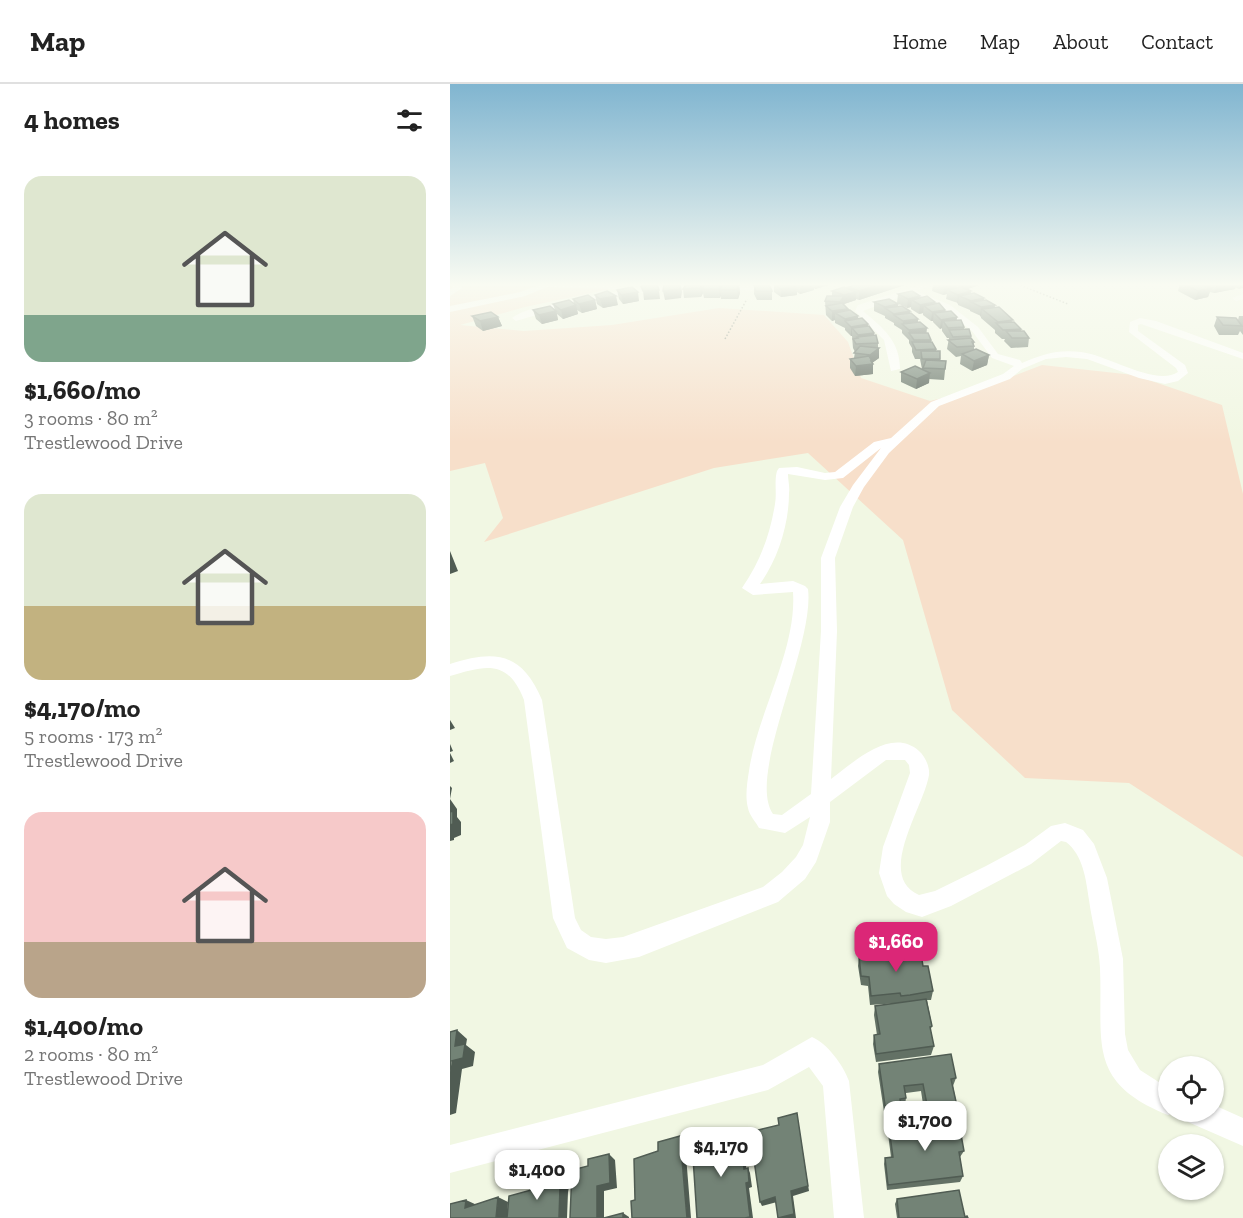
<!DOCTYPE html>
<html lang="en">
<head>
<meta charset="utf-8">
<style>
  body { margin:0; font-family:"Zilla Slab",serif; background:#f2f2f2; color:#222; height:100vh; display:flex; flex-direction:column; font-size:22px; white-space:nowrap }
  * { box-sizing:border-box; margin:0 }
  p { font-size:20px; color:#767676 }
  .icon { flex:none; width:33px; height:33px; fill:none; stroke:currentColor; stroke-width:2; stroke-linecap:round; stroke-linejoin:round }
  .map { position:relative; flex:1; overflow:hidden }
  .side { display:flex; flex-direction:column; background:#fff; width:450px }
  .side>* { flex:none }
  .controls { position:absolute; left:708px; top:972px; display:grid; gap:12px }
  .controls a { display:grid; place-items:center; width:66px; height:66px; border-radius:50%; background:#fff; box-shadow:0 2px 4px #0004; font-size:30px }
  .price { position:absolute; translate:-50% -51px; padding:0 14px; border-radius:12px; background:#fff; color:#222; font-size:20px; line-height:39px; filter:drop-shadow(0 2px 3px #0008) }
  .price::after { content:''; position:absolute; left:50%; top:36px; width:18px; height:14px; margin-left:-9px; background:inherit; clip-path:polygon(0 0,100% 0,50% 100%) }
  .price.current { background:#db2777; color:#fff }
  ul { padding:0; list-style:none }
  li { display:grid; align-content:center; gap:12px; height:318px; padding:0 24px }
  li span { display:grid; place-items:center; height:186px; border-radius:18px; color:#555 }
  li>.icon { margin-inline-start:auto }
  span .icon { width:108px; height:108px; fill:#fffc; stroke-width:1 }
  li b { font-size:26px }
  h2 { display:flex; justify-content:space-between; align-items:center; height:72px; padding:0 24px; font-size:26px }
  header { display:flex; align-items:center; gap:36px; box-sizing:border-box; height:84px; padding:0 30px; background:#fff; border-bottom:2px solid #e0e0e0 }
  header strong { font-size:28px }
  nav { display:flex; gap:33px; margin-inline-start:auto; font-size:21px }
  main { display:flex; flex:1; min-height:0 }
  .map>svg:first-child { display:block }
</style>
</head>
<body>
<header>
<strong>Map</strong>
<nav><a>Home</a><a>Map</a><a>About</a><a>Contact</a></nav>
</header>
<main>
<section class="side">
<h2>4 homes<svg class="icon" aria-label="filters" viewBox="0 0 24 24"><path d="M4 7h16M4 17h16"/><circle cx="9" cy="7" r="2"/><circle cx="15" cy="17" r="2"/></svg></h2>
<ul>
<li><span style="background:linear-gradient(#dfe7d0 75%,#7fa58c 0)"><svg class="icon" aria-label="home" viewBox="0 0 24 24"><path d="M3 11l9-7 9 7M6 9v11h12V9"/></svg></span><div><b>$1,660/mo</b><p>3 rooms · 80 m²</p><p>Trestlewood Drive</p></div></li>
<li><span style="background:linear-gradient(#dfe7d0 60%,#c2b280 0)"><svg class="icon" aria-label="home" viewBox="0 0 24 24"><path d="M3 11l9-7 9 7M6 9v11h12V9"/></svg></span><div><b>$4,170/mo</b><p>5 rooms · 173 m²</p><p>Trestlewood Drive</p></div></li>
<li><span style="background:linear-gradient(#f6c9c9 70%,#b9a48a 0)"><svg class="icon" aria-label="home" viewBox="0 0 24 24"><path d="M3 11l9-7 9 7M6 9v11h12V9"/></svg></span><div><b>$1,400/mo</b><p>2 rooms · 80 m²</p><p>Trestlewood Drive</p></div></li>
</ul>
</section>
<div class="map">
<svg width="793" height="1134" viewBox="0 0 793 1134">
  <rect width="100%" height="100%" fill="#f1f7e3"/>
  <!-- green -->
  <path fill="#f7dfca" d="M11,200L174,202L75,223L10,241L74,247L162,241L269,224L374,231L398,258L411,294L480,317L530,305L592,281L684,291L772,321L793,410V773L679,699L575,694L502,626L453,456L358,369L264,384L34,458L53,434L35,379L0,387V202Z"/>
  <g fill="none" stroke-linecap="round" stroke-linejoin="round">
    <!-- path -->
    <path stroke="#868a7d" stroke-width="1.5" stroke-dasharray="1.5 2" stroke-linecap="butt" d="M567,200L618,220
      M275,255L297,215"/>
    <!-- minor -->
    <path fill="#fff" fill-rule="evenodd" d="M1,200H9L12,204L0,212V206L3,203Z
      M92,200L166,201L170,203L166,205L97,203L75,212L0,228V222L70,208Z
      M237,200H338C322,210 293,206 275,205C203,202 135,217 66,237L62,234C73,225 92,223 106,220C149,210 192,202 237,200Z
      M473,200H484L466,207L500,221L528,243L548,270L570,276L572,279C592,270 609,265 631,268C658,271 706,303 728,288L726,284L679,248L680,238L690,234L706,237L793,269V275L691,240L688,241V247L735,281L738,289L728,297L715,300L689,294L637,275L616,273L596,275L572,285L560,295L489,322L439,369L414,403L403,423L385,474L387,547L381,695C403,679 441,642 469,667C475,672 480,683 479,691C474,723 425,792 469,811L485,807L536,782L575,761L601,742L615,739L633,746L644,760L657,794L673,875L675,950L678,966L690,986L718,1004V1028H728L718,1031C636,998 653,958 650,884C649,861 642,839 639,816C636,795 633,771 616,758L611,757L581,780L501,822L472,833L456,828L444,820L437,812L429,789L433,763L460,689L459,681L455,676H436L380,718V738L366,778L355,795L328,818L189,873L156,879L139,876L117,864L103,834L74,616C58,575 36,581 0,592V580C46,565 72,569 92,616L125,834L131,846L141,853L156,855L173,853L313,803L332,788L346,773L353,761L360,733L335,749L309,744C306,738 299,731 298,724C295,713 297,699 299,687C307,630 347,566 343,508L303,511L292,504C310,478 320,451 325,420C327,409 324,397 327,387L329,384L347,383L375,389L385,388L424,358L441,354L481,318L553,290L564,282L542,274L522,247L494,225L458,210L413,227C433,244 450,257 450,285L441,287L434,256L405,227L408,221ZM431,364L403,401L390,423L371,474V547L361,710L332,731L323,730C296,691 365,562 358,505L355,502L343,497L310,500C328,475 339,440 339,409C340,403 338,397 338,390L375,396L393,394Z
      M793,210V215L786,217L782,214Z
      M362,953C378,960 393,981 399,997L414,1134H384L373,1002L359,983L318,1006L0,1089V1061L313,981Z
      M764,1021L793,1034V1062L738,1038L735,1028H764Z"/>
  </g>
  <!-- wall -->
  <path fill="#637165" d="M253,200V203L271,200L272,203L289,200L290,209L288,215H271V211L270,214H254L253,209L251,213L234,214L233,205Z
    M324,200H382L365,205L364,204V206L350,210L347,208V211L331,213L324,208Z
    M409,200H458L409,216L406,215V216L394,220L398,225V227L418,240V243L424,249V252L428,259V264H429V274L422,279L423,290L405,292L400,284V275L404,274L405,268L403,264L402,252H401L395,246V244L385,239V236L382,237L376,231L375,217L382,212V207L398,205V203Z
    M483,200H532L517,205L521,207V209L534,214V216L545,223L571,245V247L579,254L578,263L561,264L554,257L555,255H552L545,249V246L531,234V232L520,227V226L508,221V219L496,215L497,210L493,211L482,207Z
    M730,200H793L789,205L785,203V205L764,209L760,208L758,213L745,216L728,207Z
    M304,201L322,207V216H307L304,210Z
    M167,206L189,217L173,220L169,215Z
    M448,210L470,214L485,220L495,226V228L507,233L506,237L514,243V245L521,249V254L524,258V266L539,271L537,281L522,287L510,280L511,272L506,273L497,265L499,254H497L492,247V244L490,245L483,238V237H481L473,231V229L469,230L461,225V223L457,224L447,219Z
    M145,211L168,221L153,224L147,220Z
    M123,215L145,216L147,225L132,229L127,226L128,230L113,235L107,230L108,236L92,240L86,235L83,226H105L103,220H124Z
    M424,218L448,222L468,235V238L481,256V258L486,265V267H490V277H496L494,296L479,295V299L466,305L451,298V288L473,286V285H472L470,275H465L462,268V264L459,259V256L452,249V246L444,241V239L435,234V232L424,227Z
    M22,232L48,233L52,242L33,247L26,242Z
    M789,232H793V251L790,247L788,251H769L764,242L767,233L788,236Z
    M409,872L473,882L483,907L481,916H477L482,942L480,947L484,962L481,971L426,978L423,960L424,951H427L424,931L425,922L449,919L420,921L418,902L411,901L408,882Z
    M429,980L506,994L503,1002L507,1022L504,1029L475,1033L471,1007L456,1009V1014L455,1021L451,1022L453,1032L451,1039L436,1041L428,988Z
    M471,1036L482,1037L514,1067L510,1073L513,1092L510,1098L437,1106L434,1080L435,1074L441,1073L438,1050L439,1044L470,1040Z
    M447,1115L515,1133L518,1134H447L445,1120Z"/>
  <!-- shaded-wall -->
  <path fill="#505c53" d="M231,200L232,208L231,214L215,216L213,207Z
    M252,200L253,205H252L253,209L251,213L250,204Z
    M271,200L272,206H270L271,211L270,214L269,205Z
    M289,200L290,209L288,215L287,206Z
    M355,200H363L364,206L350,210V201Z
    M365,200H382L365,205Z
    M432,200H458L409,216V207Z
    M503,200H505L504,207L497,206V210L493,211L494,202Z
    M511,200H532L510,208Z
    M767,200H787L785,205L764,209Z
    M791,200H793V204L789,205Z
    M346,202L347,211L331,213V205Z
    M761,204L758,213L745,216L748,207Z
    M209,206L210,215L194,216L193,207Z
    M521,207L520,216L509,212L508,219L507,220L508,211Z
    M188,208L189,217L173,220L171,211Z
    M406,208V216L394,220V211Z
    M166,212L168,221L153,224L150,215Z
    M394,212V221L398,225V234L385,229V236L382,237V227L390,226V218Z
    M470,212V221L462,216L461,223L457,224L458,215Z
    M534,214L533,223L521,218L520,226L521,217Z
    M145,216L147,225L132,229L129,220Z
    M485,218L484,227L474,222L473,229L469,230L470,221Z
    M448,220V229L435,224L434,232L435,223Z
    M126,221L128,230L113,235L111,226Z
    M545,221L544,230L532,225L531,232L530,233L531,223Z
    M495,226L494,235L484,229L483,237H481L482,228Z
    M106,227L108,236L92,240L89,231Z
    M460,227V236L468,235L467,244L453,241V237L444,231V239V230Z
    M408,232V241L395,237V244V235Z
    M48,233L52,242L33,247L30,237Z
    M507,233L506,242L493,237L492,244L490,245L491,236Z
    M418,240V250L424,249L423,259L408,260V251L402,244V252H401V243Z
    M477,244L476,254L459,249V256V246Z
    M429,264V274L422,279L423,280V290L405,292L406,282L420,281V271Z
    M539,271L537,281L522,287L524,277Z
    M480,289L479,299L466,305L467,295Z
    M0,467L8,487L0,490Z
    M0,636L5,644L0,646Z
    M0,660L3,667L0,668Z
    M0,669L4,677L0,679Z
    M0,702L2,704L0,715L7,725V733L11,738V751L4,754V756L0,757Z
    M7,946L17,955L16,961L25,968L23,982L12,985L6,1029L0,1031V988Z
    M348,1036L359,1107L343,1112L346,1134H329L341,1107Z
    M290,1047L293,1053L297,1091L294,1085Z
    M230,1052L235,1059L241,1134H237Z
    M159,1070L165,1076L167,1104L154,1107V1134H147V1102Z
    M298,1084L300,1089L302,1103L299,1104L303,1134H295L296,1099Z
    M111,1092L120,1097L118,1108L117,1134H109L110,1103Z
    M48,1113L58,1118L57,1134H46Z
    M325,1113L327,1118L312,1122L310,1118Z
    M16,1116L27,1121L15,1124Z
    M173,1129L179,1133V1134H173Z"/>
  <!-- building -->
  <path fill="#738376" stroke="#505c53" stroke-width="1.5" d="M207,200L209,206L193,207L191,202Z
    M214,200H230V205L213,207Z
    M236,200H252L250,204L233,205Z
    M255,200H271L269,205H252Z
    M289,200L287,206H270L273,201Z
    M315,200H319L322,207H306L304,201Z
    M324,200H342L346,202L331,205Z
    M409,200H432L409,207L398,203Z
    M486,200H503L494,202Z
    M733,200H748L761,204L748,207Z
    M182,203L188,208L171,211L167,206Z
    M394,203L406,208L394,211L382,207Z
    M511,203L521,207L508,211L497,206Z
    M157,207L166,212L150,215L145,211Z
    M462,207L470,212L458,215L448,210Z
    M524,209L534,214L521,217L509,212Z
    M138,211L145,216L129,220L123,215Z
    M377,212H394L390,218L375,217Z
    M477,212L485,218L470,221L462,216Z
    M439,215L448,220L435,223L424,218Z
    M119,216L126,221L111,226L103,220Z
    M536,216L545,221L531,223L521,218Z
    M392,219L398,225L382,227L376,222Z
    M489,219L495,226L482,228L474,222Z
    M100,222L106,227L89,231L83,226Z
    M452,222L460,227L444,230L435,224Z
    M549,223L563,236L548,238L532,225Z
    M400,226L408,232L395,235L385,229Z
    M501,227L507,233L491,236L484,229Z
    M41,228L48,233L30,237L22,232Z
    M461,229L468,235L453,237L444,231Z
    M767,233L786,234L792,242L773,241Z
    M412,234L418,240L401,243L395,237Z
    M511,236L514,243L498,244L493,237Z
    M470,238L477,244L459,246L452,240Z
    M564,238L571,245L553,246L546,239Z
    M419,242L424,249L408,251L402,244Z
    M519,245L521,252L503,253L499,246Z
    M556,247H574L579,254H562Z
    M459,249H478L481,256H464Z
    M426,251L428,259L406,260L403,255L408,254L407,253Z
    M521,254L524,258H522L524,262L507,263L498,256Z
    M462,258H482L486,265L466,266Z
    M410,262L429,264L420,271L404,269Z
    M526,265L539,271L524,277L512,270Z
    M471,267H490V275H472Z
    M419,272L422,277H421L423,280L406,282L400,275Z
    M476,276L496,277L495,285L473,284Z
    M465,282L480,289L467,295L451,288Z
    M3,727V740L0,741V728Z
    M470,864L473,882H478L483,907L460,911L451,912L450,909L421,912L419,893L411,892L409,872Z
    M476,915L482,942L480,943L484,962L426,970L424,951L430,950L425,922Z
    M7,946L5,962L15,960L13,974L1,977L0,988V948Z
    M501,970L506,994L501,995L507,1022L478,1026L473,1000L454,1002L456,1014L450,1015L453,1032L437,1035L429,980Z
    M347,1029L358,1102L341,1107L344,1130L328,1134L325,1113L310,1118L300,1048L329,1041L328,1034Z
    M508,1034L514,1067L509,1068L513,1092L438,1101L435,1074L443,1073L439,1044L472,1040L471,1036L481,1035L482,1037Z
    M290,1047L294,1085L298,1084L299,1098L296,1099L300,1133L295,1134H247L242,1058Z
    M230,1052L237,1134H182L181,1117L185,1116L184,1075L208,1067V1058Z
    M159,1070L160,1099L147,1102V1134H120L122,1086L138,1082V1075Z
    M111,1092L110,1103L109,1134H57L59,1112L85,1105V1099Z
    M509,1106L515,1133L517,1132L518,1134H449L447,1115Z
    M48,1113L46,1134H0V1120L16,1116L15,1124Z
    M173,1129V1134H154Z"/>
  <!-- sky -->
  <linearGradient id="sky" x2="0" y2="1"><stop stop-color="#80b5d0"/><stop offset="0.56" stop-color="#f9fbf2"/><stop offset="1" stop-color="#f9fbf2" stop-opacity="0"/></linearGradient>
  <rect width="793" height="358" fill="url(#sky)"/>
</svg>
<div class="controls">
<a><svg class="icon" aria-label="locate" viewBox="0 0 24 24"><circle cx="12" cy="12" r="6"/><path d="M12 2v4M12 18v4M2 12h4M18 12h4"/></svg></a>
<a><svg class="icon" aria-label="layers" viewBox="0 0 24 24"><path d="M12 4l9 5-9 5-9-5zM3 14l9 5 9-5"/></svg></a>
</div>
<b class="price current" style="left:446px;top:889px">$1,660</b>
<b class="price" style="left:475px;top:1068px">$1,700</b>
<b class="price" style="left:271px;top:1094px">$4,170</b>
<b class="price" style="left:87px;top:1117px">$1,400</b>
</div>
</main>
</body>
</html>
